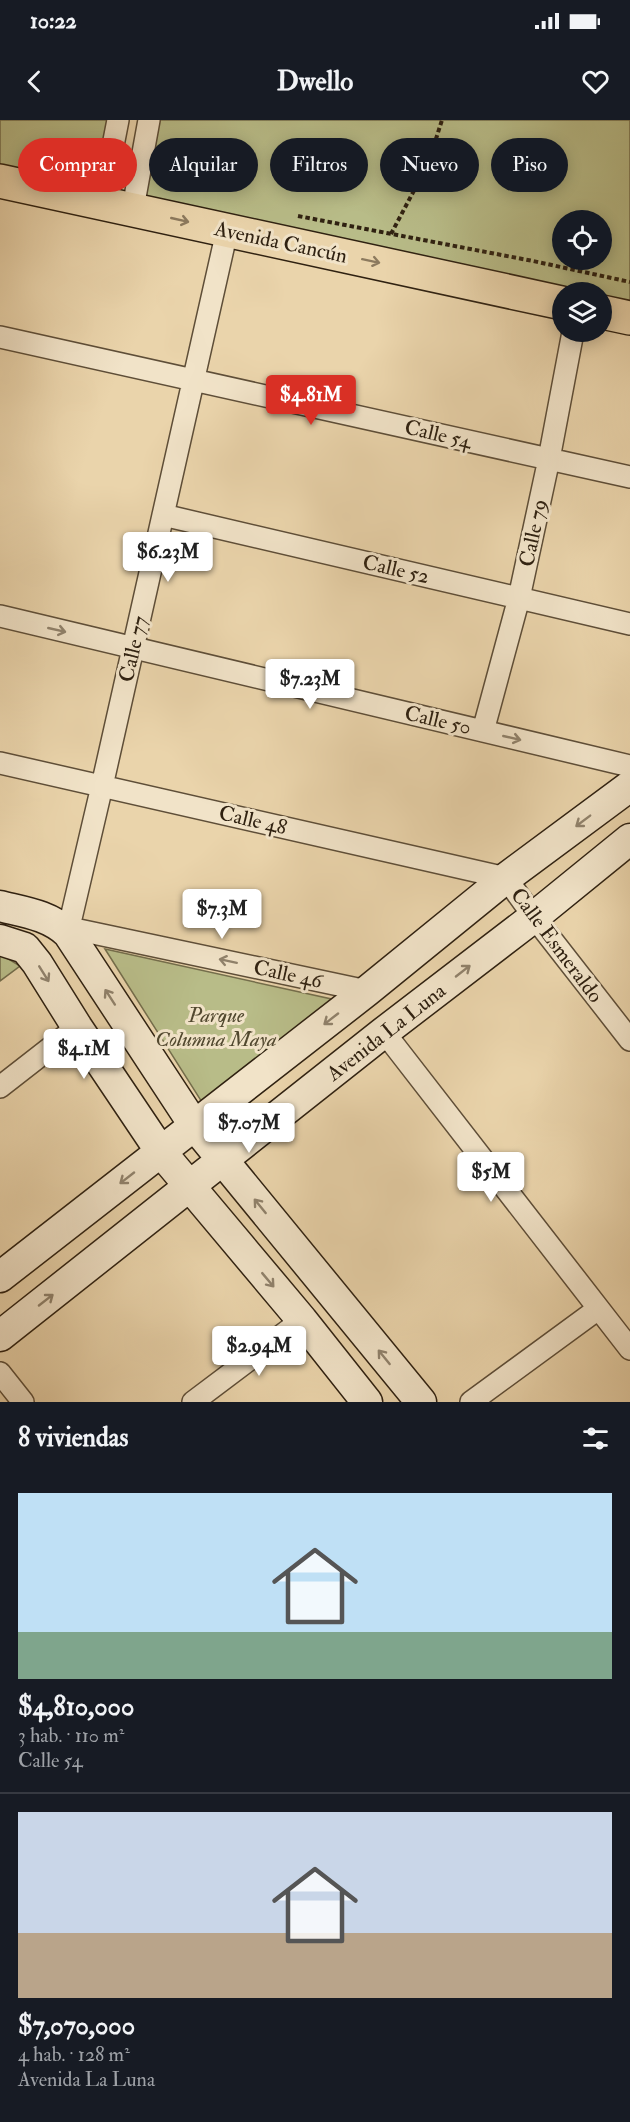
<!DOCTYPE html>
<html lang="es">
<head>
<meta charset="utf-8">
<style>
  body { margin:0; font-family:"IM FELL Double Pica",serif; background:#20242c; color:#f1f3f6; height:100vh; display:flex; flex-direction:column; font-size:22px; white-space:nowrap }
  * { box-sizing:border-box; margin:0 }
  p { font-size:20px; color:#9ea1a6 }
  .icon { flex:none; width:33px; height:33px; fill:none; stroke:currentColor; stroke-width:2; stroke-linecap:round; stroke-linejoin:round }
  .map { position:relative; height:1282px; overflow:hidden }
  .drawer { display:flex; flex-direction:column; background:#171b24; flex:1 }
  .drawer>* { flex:none }
  .banner { position:absolute; left:18px; top:18px; width:594px; height:54px; display:flex; gap:12px }
  .fabs { position:absolute; left:552px; top:90px; display:grid; gap:12px }
  .fabs a { display:grid; place-items:center; width:60px; height:60px; border-radius:50%; background:#171b24; box-shadow:0 3px 15px #0003; font-size:30px }
  .price { position:absolute; translate:-50% -51px; padding:0 14px; border-radius:6px; background:#fff; color:#222; font-size:20px; line-height:39px; filter:drop-shadow(0 2px 3px #0008) }
  .price::after { content:''; position:absolute; left:50%; top:36px; width:18px; height:14px; margin-left:-9px; background:inherit; clip-path:polygon(0 0,100% 0,50% 100%) }
  .price.active { background:#d93025; color:#fff }
  ul { padding:0; list-style:none }
  li { display:grid; align-content:center; gap:12px; height:318px; padding:0 18px }
  li+li { border-top:2px solid #363941 }
  li span { display:grid; place-items:center; height:186px; border-radius:0px; color:#555 }
  li>.icon { margin-inline-start:auto }
  span .icon { width:108px; height:108px; fill:#fffc; stroke-width:1 }
  li b { font-size:26px }
  h2 { display:flex; justify-content:space-between; align-items:center; height:72px; padding:0 18px; font-size:26px }
  .chip { padding:0 21px; border-radius:27px; background:#171b24; box-shadow:0 3px 15px #0003; font-size:21px; line-height:54px }
  .chip.active { background:#d93025; color:#fff }
  .status { display:flex; justify-content:space-between; align-items:center; height:42px; padding:0 30px; background:#171b24; direction:ltr }
  .status svg { height:16px; fill:currentColor }
  header { display:flex; justify-content:space-between; align-items:center; height:78px; padding:0 18px; background:#171b24; font-size:27px; font-weight:700 }
  .map>svg:first-child { display:block }
</style>
</head>
<body>
<div class="status"><b>10:22</b><svg viewBox="0 0 49 12"><path d="M0 12V9h3v3zM5 12V6h3v6zM10 12V3h3v9zM15 12V0h3v12zM26 1h20v11H26zM47 4h2v5h-2z"/></svg></div>
<header><svg class="icon" aria-label="back" viewBox="0 0 24 24"><path d="M15 5l-7 7 7 7"/></svg>Dwello<svg class="icon" aria-label="heart" viewBox="0 0 24 24"><path d="M12 20l-8-8c-3-5 5-10 8-4 3-6 11-1 8 4z"/></svg></header>
<div class="map">
<svg width="630" height="1282" viewBox="0 0 630 1282">
  <rect width="100%" height="100%" fill="#ead4ab"/>
  <filter id="stains"><feTurbulence type="fractalNoise" baseFrequency=".00333" numOctaves="4"/><feColorMatrix values="0 0 0 0 .2 0 0 0 0 .09 0 0 0 0 .02 0 0 0 .5 -.17"/></filter>
  <radialGradient id="worn" r=".72"><stop offset=".6" stop-color="#630" stop-opacity="0"/><stop offset="1" stop-color="#630" stop-opacity=".3"/></radialGradient>
  <!-- green -->
  <path fill="#b8bc88" stroke="#746e4c" stroke-width="1.5" fill-rule="evenodd" d="M0,0H118L102,82L0,61Z
    M149,0H630V199L602,192V172H562L133,88ZM562,100H602V140H562Z
    M105,829L336,880L205,987Z
    M0,834L20,846L0,861Z"/>
  <g fill="none" stroke-linecap="round" stroke-linejoin="round">
    <!-- street casing -->
    <g stroke="#5e4e38" stroke-width="24">
      <path id="street" d="M102,82L118,0
        M133,88L149,0
        M0,217L630,357
        M163,395L630,504
        M0,496L630,646
        M483,611L519,478L549,339L573,212
        M0,643L506,758L534,797L630,920
        M60,806L367,871
        M69,807L102,666L227,111
        M384,912L630,1229
        M0,967L77,907
        M0,1253L23,1282
        M193,1282L302,1200
        M471,1282L598,1189"/>
    </g>
    <!-- secondary casing -->
    <g stroke="#2f2111" stroke-width="33">
      <path id="secondary" d="M0,786C24,792 49,795 68,813L194,1005L421,1282
        M0,820L25,828L37,843L77,907L161,1032L302,1200L367,1282
        M0,1157L367,871L506,758L630,666
        M0,1216L384,912L534,797L630,719"/>
    </g>
    <!-- primary casing -->
    <g stroke="#2f2111" stroke-width="36">
      <path id="primary" d="M0,61C188,100 375,142 562,183
        M602,192L630,198"/>
    </g>
    <!-- path -->
    <path stroke="#2f2111" stroke-width="4" stroke-dasharray="4.5 3" stroke-linecap="butt" d="M298,96L533,141L630,162
      M391,114L428,44L442,0"/>
    <!-- street -->
    <use href="#street" stroke="#f1e3c8" stroke-width="21"/>
    <!-- secondary -->
    <use href="#secondary" stroke="#f1e3c8" stroke-width="30"/>
    <!-- primary -->
    <use href="#primary" stroke="#ead4ab" stroke-width="33"/>
  </g>
  <!-- one-way arrows -->
  <defs><path id="oneway-shaft" d="M-6 0H5M1.5-3L5.5 0L1.5 3" fill="none" stroke-width="1.6" stroke-linecap="round" stroke-linejoin="round" transform="scale(1.5)"/></defs>
  <g stroke="#8c7a5e">
    <use href="#oneway-shaft" transform="translate(180 100) rotate(13)"/>
    <use href="#oneway-shaft" transform="translate(371 141) rotate(12)"/>
  </g>
  <g stroke="#90826c">
    <use href="#oneway-shaft" transform="translate(57 510) rotate(13)"/>
    <use href="#oneway-shaft" transform="translate(512 618) rotate(13)"/>
    <use href="#oneway-shaft" transform="translate(583 701) rotate(143)"/>
    <use href="#oneway-shaft" transform="translate(228 841) rotate(-168)"/>
    <use href="#oneway-shaft" transform="translate(463 851) rotate(-38)"/>
    <use href="#oneway-shaft" transform="translate(44 854) rotate(58)"/>
    <use href="#oneway-shaft" transform="translate(110 877) rotate(-123)"/>
    <use href="#oneway-shaft" transform="translate(331 899) rotate(142)"/>
    <use href="#oneway-shaft" transform="translate(127 1058) rotate(142)"/>
    <use href="#oneway-shaft" transform="translate(260 1086) rotate(-129)"/>
    <use href="#oneway-shaft" transform="translate(268 1160) rotate(50)"/>
    <use href="#oneway-shaft" transform="translate(46 1180) rotate(-38)"/>
    <use href="#oneway-shaft" transform="translate(384 1237) rotate(-129)"/>
  </g>
  <g text-anchor="middle" stroke-width="6" stroke-linejoin="round" paint-order="stroke">
    <!-- street labels -->
    <g font-size="21" fill="#2f2111" stroke="#f1e3c8">
      <text transform="translate(281 122) rotate(12)" y="7">Avenida Cancún</text>
      <text transform="translate(438 314) rotate(13)" y="7">Calle 54</text>
      <text transform="translate(533 413) rotate(-78)" y="7">Calle 79</text>
      <text transform="translate(396 449) rotate(13)" y="7">Calle 52</text>
      <text transform="translate(133 529) rotate(-77)" y="7">Calle 77</text>
      <text transform="translate(438 600) rotate(13)" y="7">Calle 50</text>
      <text transform="translate(253 700) rotate(13)" y="7">Calle 48</text>
      <text transform="translate(557 825) rotate(53)" y="7">Calle Esmeraldo</text>
      <text transform="translate(288 854) rotate(12)" y="7">Calle 46</text>
      <text transform="translate(386 912) rotate(-38)" y="7">Avenida La Luna</text>
    </g>
    <!-- park labels -->
    <g font-size="21" font-style="italic" fill="#51482f" stroke="#f1e3c8">
      <text x="216" y="902">Parque<tspan x="216" dy="24">Columna Maya</tspan></text>
    </g>
  </g>
  <rect width="100%" height="100%" filter="url(#stains)"/>
  <rect width="100%" height="100%" fill="url(#worn)"/>
</svg>
<div class="fabs">
<a><svg class="icon" aria-label="locate" viewBox="0 0 24 24"><circle cx="12" cy="12" r="6"/><path d="M12 2v4M12 18v4M2 12h4M18 12h4"/></svg></a>
<a><svg class="icon" aria-label="layers" viewBox="0 0 24 24"><path d="M12 4l9 5-9 5-9-5zM3 14l9 5 9-5"/></svg></a>
</div>
<b class="price active" style="left:311px;top:306px">$4.81M</b>
<b class="price" style="left:168px;top:463px">$6.23M</b>
<b class="price" style="left:310px;top:590px">$7.23M</b>
<b class="price" style="left:222px;top:820px">$7.3M</b>
<b class="price" style="left:84px;top:960px">$4.1M</b>
<b class="price" style="left:249px;top:1034px">$7.07M</b>
<b class="price" style="left:491px;top:1083px">$5M</b>
<b class="price" style="left:259px;top:1257px">$2.94M</b>
<div class="banner">
<a class="chip active">Comprar</a>
<a class="chip">Alquilar</a>
<a class="chip">Filtros</a>
<a class="chip">Nuevo</a>
<a class="chip">Piso</a>
</div>
</div>
<section class="drawer">
<h2>8 viviendas<svg class="icon" aria-label="filters" viewBox="0 0 24 24"><path d="M4 7h16M4 17h16"/><circle cx="9" cy="7" r="2"/><circle cx="15" cy="17" r="2"/></svg></h2>
<ul>
<li><span style="background:linear-gradient(#bfe0f5 75%,#7fa58c 0)"><svg class="icon" aria-label="home" viewBox="0 0 24 24"><path d="M3 11l9-7 9 7M6 9v11h12V9"/></svg></span><div><b>$4,810,000</b><p>3 hab. · 110 m²</p><p>Calle 54</p></div></li>
<li><span style="background:linear-gradient(#c9d6e8 65%,#b9a48a 0)"><svg class="icon" aria-label="home" viewBox="0 0 24 24"><path d="M3 11l9-7 9 7M6 9v11h12V9"/></svg></span><div><b>$7,070,000</b><p>4 hab. · 128 m²</p><p>Avenida La Luna</p></div></li>
</ul>
</section>
</body>
</html>
